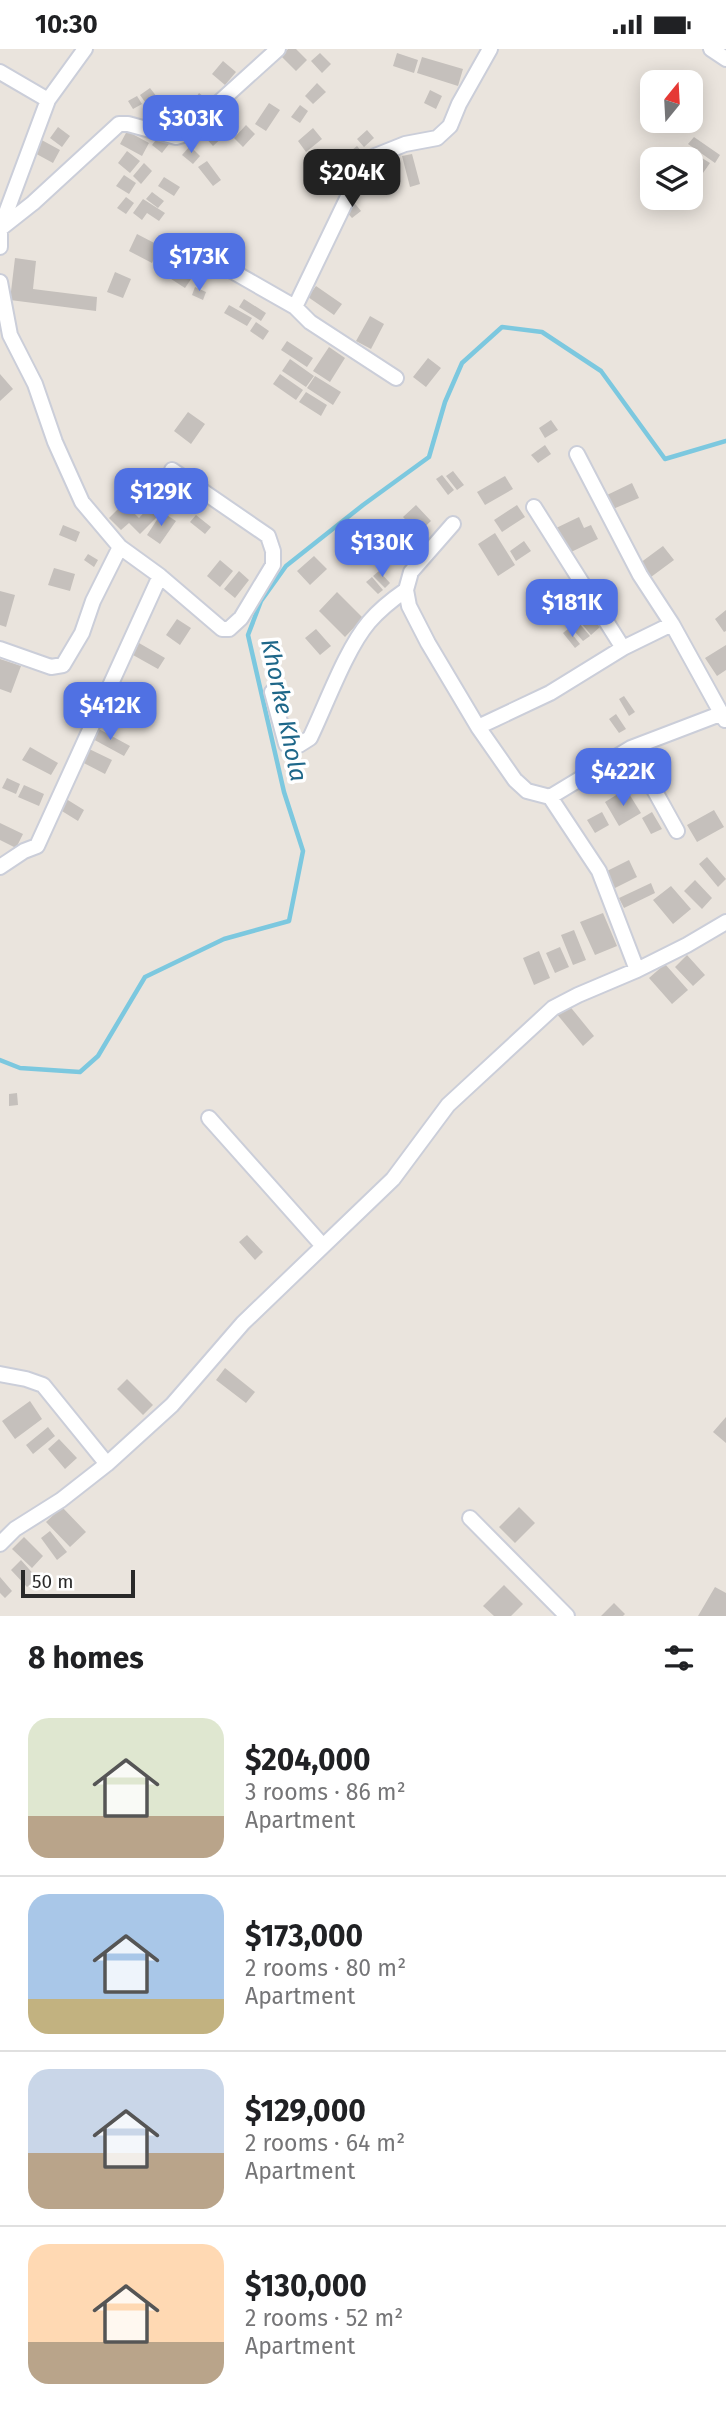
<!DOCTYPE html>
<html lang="en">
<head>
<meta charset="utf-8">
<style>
  body { margin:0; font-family:"Fira Sans",sans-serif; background:#f6f6f6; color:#202124; height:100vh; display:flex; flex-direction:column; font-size:26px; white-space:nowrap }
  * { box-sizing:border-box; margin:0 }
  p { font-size:23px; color:#757577 }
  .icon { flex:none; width:38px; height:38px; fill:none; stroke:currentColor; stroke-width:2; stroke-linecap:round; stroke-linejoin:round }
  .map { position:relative; height:1567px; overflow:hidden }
  .details { display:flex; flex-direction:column; background:#fff; flex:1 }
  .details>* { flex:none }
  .needle { width:46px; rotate:18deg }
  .fabs { position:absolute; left:640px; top:21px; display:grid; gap:14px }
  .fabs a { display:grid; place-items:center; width:63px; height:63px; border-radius:14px; background:#fff; box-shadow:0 4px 18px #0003; font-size:35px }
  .scale { position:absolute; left:21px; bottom:18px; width:114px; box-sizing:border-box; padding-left:7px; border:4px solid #292929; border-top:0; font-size:19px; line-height:24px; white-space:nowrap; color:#292929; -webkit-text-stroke:5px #fff; paint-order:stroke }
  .price { position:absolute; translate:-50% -60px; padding:0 16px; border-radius:14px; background:#5071e3; color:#fff; font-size:23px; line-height:46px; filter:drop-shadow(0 2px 4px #0008) }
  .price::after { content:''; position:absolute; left:50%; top:42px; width:21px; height:16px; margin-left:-10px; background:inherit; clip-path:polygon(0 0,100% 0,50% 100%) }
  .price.current { background:#222; color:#fff }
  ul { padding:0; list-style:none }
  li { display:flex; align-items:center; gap:21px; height:175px; padding:0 28px }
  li+li { border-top:2px solid #e0e0e0 }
  li span { display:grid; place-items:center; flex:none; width:196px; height:140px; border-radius:21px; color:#555 }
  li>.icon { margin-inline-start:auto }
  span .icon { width:84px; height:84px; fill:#fffc; stroke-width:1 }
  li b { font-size:30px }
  h2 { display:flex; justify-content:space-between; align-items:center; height:84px; padding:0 28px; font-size:30px }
  .status { display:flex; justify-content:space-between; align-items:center; height:49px; padding:0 35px; background:#fff; direction:ltr }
  .status svg { height:19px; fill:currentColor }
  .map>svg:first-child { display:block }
</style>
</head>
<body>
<div class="status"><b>10:30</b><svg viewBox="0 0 49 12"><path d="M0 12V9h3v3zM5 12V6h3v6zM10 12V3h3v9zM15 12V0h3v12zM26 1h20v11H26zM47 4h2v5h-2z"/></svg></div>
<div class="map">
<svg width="726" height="1567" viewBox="0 0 726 1567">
  <rect width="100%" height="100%" fill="#eae4dd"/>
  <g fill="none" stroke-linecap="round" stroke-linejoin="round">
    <!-- stream -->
    <path stroke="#7cc8df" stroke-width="4.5" d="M0,1011L20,1019L80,1023L98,1007L145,928L224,890L289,872L303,802L284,743L248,586L261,552L286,517L363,456L429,408L445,353L462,314L502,278L542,283L601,322L665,410L726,392"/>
  </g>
  <!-- building -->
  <path fill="#c5c0bc" d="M288,0H296L307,11L296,22L281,7Z
    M320,4L331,15L322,24L311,12Z
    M397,4L418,11L414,24L393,17Z
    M422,8L463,20L458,37L417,24Z
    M223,12L236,23L225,36L212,25Z
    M317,34L326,43L313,55L305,47Z
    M150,39L161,53L150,60L140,46Z
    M430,41L442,47L436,60L424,54Z
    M199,44L209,52L204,57L195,50Z
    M137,47L142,55L133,60L128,52Z
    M185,51L194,60L184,71L175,61Z
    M269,54L280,61L266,82L255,75Z
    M300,56L308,62L300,74L291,68Z
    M213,76L224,87L213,97L202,85Z
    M246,76L255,85L243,98L234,89Z
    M58,78L70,87L62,98L50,89Z
    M313,79L322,90L306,103L298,92Z
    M367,81L374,89L364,98L357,90Z
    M127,82L149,94L142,107L120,95Z
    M159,87L169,95L162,104L152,96Z
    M694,88L720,106L715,114L688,95Z
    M38,89L60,101L53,114L31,102Z
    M190,97L200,107L193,115L182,106Z
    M357,97L363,104L353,114L346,106Z
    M686,99L710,114L703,124L691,116V110H680Z
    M127,102L140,112L130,124L118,114Z
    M412,105L420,135L410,138L402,107Z
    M207,112L221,131L213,137L198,118Z
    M144,114L152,122L141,135L133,127Z
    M124,126L136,134L129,145L116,137Z
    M164,128L180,138L174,147L158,137Z
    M152,143L164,152L158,159L146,150Z
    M126,148L134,154L126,165L117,159Z
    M143,150L165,164L159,172L147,164L142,171L133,164Z
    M352,151L361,162L352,169L343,159Z
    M137,185L160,197L152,214L129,202Z
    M15,209L36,212L33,240L97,248L96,262L10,251Z
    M174,211L195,224L185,239L165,226Z
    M115,223L131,230L123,249L107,243Z
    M316,237L342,255L334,266L308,248Z
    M195,238L206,243L203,251L192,246Z
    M244,250L266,264L261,272L239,258Z
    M229,256L252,269L247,277L224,264Z
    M370,267L384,275L371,300L356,292Z
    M256,273L269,282L263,291L250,282Z
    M287,292L313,309L307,318L281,301Z
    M329,298L345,309L330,333L313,322Z
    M428,309L441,319L426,338L413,328Z
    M290,310L314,327L306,338L282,322Z
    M0,325L13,340L0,352Z
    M280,325L303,341L296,351L273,335Z
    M315,327L341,343L333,356L307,339Z
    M306,343L327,356L321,367L299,353Z
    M188,363L205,375L191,395L174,382Z
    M551,371L558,381L545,389L539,379Z
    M545,396L551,405L538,414L531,406Z
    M453,422L464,436L457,441L446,427Z
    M442,426L454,441L448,446L436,430Z
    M505,427L513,440L485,456L477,443Z
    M632,434L639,449L613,460L607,446Z
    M124,454L139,469L148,459L157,468L140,485L129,474L121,481L109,469Z
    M416,456L431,472L418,484L403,468Z
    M517,456L525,468L502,483L494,471Z
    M162,463L176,472L160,495L147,486Z
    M196,466L211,478L205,485L190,473Z
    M579,468L584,479L591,476L598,490L567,505L554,480Z
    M63,476L80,483L76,493L59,486Z
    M495,484L515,516L498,527L478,495Z
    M524,492L531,502L516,512L510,502Z
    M663,497L674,511L651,528L640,514Z
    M88,505L98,511L94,518L84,511Z
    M314,507L327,520L310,536L297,522Z
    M220,511L233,522L220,538L207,527Z
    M54,519L75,525L70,542L48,536Z
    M239,522L249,531L235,549L224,540Z
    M379,522L390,534L385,539L373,527Z
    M372,528L383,541L378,545L366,533Z
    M0,542L15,546L6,578L0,576Z
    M337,543L363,569L345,588L319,562Z
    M576,550L600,578L591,586L567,557Z
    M567,560L590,587L583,592L560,566Z
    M726,561V582L724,583L715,570Z
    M177,570L191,579L180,596L166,586Z
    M316,580L331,597L320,606L305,589Z
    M568,580L580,595L575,599L563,584Z
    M139,594L165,609L158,620L133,606Z
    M726,596V621L717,627L705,609Z
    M0,610L21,617L11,644L0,640Z
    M116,635L143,651L136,663L108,648Z
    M624,647L635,663L629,667L619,650Z
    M616,665L626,680L619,684L609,670Z
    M97,679L130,697L124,707L91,689Z
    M30,698L58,714L51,726L22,711Z
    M85,698L112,711L105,725L78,711Z
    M7,729L20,735L16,745L2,739Z
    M24,736L44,745L39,757L18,748Z
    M626,740L641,764L619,777L605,753Z
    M63,748L84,761L78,772L57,759Z
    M714,761L724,778L697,793L687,776Z
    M602,763L609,776L595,784L587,771Z
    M652,763L662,780L651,785L642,769Z
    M0,774L23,785L16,799L0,791Z
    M707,808L726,830L718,838L699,815Z
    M629,811L637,828L613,840L605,823Z
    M695,831L712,849L702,860L684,842Z
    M651,834L655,844L624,859L619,849Z
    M671,837L691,860L673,875L653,851Z
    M603,864L617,897L595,906L580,873Z
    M574,881L586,911L573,916L561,886Z
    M560,898L569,918L555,924L546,904Z
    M539,902L550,929L534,936L523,909Z
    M687,906L705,926L693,937L675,918Z
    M665,915L688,941L672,955L649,929Z
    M568,955L594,987L583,997L556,964Z
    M17,1044L18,1056L9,1057V1045Z
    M247,1186L263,1203L255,1211L239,1193Z
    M225,1319L255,1343L246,1354L216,1331Z
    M127,1330L153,1356L143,1366L117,1340Z
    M30,1352L42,1370L15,1390L2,1372Z
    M726,1368V1394L713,1383Z
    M48,1378L55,1387L33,1405L26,1396Z
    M59,1390L77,1409L65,1420L48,1400Z
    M62,1458L86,1483L70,1498L46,1473Z
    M519,1458L535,1474L515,1494L499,1478Z
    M50,1482L67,1503L57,1511L41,1489Z
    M24,1488L43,1507L32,1519L12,1500Z
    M21,1511L37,1529L27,1538L11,1521Z
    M0,1528L12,1542L5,1549L0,1544Z
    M504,1536L523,1555L511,1567H494L483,1557Z
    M715,1538L726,1544V1567H698Z
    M614,1554L625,1565L623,1567H601Z"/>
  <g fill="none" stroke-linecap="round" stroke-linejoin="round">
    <!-- street casing -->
    <g stroke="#cbced9" stroke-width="18">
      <path id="street" d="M711,0L726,10
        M0,23L48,51
        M0,180L33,154L119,75H128L176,88L183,86L278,0
        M0,198V180L48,51L85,0
        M175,200L225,218L295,258L357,129L375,107L405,95L437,89L450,77L459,55L490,0
        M0,233L10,286L35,335L55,393L82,453L120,498L160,527L222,580H229L241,569L273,516V502L268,487L172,421
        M295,258L310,273L396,329
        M577,405L640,526L672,575L725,671
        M534,458L623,599
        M453,475L411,523L406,541L409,557L428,594L478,678L550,644L623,599L672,575
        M0,600L51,618L63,616L82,584L93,552L120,498
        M272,643L286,695L299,696L310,689C326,656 346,600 369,573C380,560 393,550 406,541
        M478,678L515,731L527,742L550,748
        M631,699L677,782
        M0,818L24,802L37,797L160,527
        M637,921L599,822L550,748L631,699L720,665
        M209,1069L323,1197
        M0,1325L26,1330L43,1336L107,1415
        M470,1469L567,1567
        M0,1495L15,1480L61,1451L107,1415L172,1356L243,1274L393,1130L448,1056L553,959L578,946L637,921L687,896L726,873"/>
    </g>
    <!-- street -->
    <use href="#street" stroke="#fff" stroke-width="14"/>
  </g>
  <g text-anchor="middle" stroke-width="7" stroke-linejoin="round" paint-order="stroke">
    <!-- water labels -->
    <g font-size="24" font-style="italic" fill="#1e6789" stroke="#fff">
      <text transform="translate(284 661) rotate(78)" y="8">Khorke Khola</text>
    </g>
  </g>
</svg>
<div class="fabs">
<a><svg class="needle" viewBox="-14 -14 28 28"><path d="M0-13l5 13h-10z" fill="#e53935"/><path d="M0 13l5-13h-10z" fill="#757577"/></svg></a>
<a><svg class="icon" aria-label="layers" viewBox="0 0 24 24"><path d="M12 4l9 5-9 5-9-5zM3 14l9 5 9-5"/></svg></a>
</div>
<div class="scale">50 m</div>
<b class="price" style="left:191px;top:106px">$303K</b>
<b class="price current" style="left:352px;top:160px">$204K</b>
<b class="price" style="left:199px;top:244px">$173K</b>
<b class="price" style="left:161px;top:479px">$129K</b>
<b class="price" style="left:382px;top:530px">$130K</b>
<b class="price" style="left:572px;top:590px">$181K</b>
<b class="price" style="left:110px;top:693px">$412K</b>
<b class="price" style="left:623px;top:759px">$422K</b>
</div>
<section class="details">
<h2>8 homes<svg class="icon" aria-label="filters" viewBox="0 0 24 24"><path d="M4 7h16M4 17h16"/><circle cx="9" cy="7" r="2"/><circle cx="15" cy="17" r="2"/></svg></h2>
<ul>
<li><span style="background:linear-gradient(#dfe7d0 70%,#b9a48a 0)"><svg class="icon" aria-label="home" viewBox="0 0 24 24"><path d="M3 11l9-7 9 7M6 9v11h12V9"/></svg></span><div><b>$204,000</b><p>3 rooms · 86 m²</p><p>Apartment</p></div></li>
<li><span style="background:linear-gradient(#a9c7e8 75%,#c2b280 0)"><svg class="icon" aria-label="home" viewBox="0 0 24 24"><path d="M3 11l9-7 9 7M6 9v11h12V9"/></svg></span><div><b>$173,000</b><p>2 rooms · 80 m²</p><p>Apartment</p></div></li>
<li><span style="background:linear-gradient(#c9d6e8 60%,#b9a48a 0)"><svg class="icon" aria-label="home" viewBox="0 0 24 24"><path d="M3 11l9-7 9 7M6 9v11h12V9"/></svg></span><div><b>$129,000</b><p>2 rooms · 64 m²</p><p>Apartment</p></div></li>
<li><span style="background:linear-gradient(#ffd9b3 70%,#b9a48a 0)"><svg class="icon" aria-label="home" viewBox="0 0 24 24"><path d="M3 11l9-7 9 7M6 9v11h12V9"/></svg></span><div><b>$130,000</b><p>2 rooms · 52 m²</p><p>Apartment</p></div></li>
</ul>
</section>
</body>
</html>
